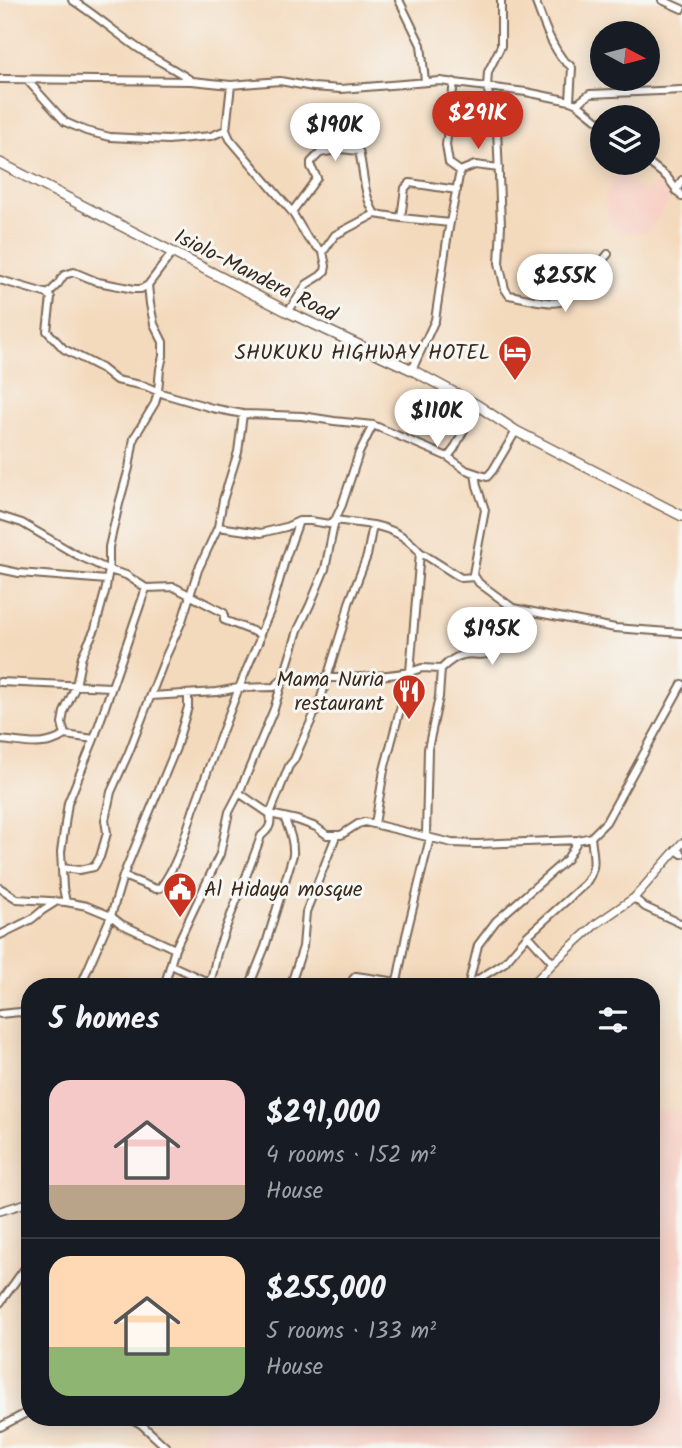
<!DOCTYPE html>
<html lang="en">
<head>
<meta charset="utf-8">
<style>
  body { margin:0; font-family:Kalam,sans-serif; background:#242831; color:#f1f3f6; height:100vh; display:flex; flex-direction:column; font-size:26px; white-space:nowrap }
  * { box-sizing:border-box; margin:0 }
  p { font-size:23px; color:#9ea1a6 }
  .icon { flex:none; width:38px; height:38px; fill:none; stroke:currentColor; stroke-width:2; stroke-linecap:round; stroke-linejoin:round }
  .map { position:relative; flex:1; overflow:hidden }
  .details { position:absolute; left:21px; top:978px; width:639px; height:448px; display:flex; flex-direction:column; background:#171b24; border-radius:28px; box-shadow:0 4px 18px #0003 }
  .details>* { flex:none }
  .needle { width:46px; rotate:97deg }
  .buttons { position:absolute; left:590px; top:21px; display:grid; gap:14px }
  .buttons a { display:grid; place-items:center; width:70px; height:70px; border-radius:50%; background:#171b24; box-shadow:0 4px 18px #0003; font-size:35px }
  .price { position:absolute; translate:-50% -60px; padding:0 16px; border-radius:24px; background:#fff; color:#222; font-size:23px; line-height:46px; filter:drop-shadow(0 2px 4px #0008) }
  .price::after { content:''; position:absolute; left:50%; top:42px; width:21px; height:16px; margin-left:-10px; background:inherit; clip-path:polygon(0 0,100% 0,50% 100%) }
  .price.selected { background:#c8321e; color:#fff }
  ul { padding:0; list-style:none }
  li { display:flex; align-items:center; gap:21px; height:175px; padding:0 28px }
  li+li { border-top:2px solid #363941 }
  li span { display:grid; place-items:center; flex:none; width:196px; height:140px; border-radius:21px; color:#555 }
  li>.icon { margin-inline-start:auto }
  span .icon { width:84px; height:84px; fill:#fffc; stroke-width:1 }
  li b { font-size:30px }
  h2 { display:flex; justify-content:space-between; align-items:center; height:84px; padding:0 28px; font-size:30px }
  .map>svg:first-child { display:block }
</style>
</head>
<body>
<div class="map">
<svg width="682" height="1448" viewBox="0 0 682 1448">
  <rect width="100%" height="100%" fill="#f6f6f2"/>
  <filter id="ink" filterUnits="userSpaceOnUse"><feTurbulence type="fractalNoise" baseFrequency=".0143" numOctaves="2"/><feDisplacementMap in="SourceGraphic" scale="14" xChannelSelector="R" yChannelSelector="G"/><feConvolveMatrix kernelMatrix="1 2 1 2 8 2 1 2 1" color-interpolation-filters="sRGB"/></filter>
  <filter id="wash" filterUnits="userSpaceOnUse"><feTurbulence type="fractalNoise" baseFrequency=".00686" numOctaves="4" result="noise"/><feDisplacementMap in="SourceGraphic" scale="28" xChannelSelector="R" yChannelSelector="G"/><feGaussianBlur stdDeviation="1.57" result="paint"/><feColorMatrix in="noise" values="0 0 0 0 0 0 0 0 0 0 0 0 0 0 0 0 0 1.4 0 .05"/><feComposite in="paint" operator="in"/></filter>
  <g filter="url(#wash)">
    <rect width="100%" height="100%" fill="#f4dabd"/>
    <!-- built -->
    <path fill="#f7d1c6" d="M619,174L644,192L660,182L673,195L649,232L617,233L607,219L606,197L607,191Z
      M651,1111L682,1112V1448H201L205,1418H651Z"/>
  </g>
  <g filter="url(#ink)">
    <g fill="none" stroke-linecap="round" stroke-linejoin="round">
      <!-- minor casing -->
      <g stroke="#7c6856" stroke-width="10">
        <path id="minor" d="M72,0C94,14 114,31 135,46C153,59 174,68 192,81
          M399,0L421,45L425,81
          M501,0V46L488,72L487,87L497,128L501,225L499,263L505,289L509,295C523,297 547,305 560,302C572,299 599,265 608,254
          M535,0C542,19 549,40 561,57C564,62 569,63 572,68L570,101
          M662,0L682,9
          M0,79L192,81L231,85L280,81L313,87L341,89L440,81L526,92L570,101L577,104L602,124
          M27,80L65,122L86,131L110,137L168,140L211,136L226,130
          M231,85L226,130L230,139L292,212L308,239L323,252L326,266L325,271L320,276L307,284L288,312
          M577,104L590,94L682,90
          M648,162L667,177L682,197
          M460,171L475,165L499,168
          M676,191L682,180
          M292,212L317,178L311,167V162L320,153L341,149L359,151C364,172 363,194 375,214
          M401,218L405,188L410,183L457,190
          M323,252L335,235L375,214L401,218L450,223
          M0,280L48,294
          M48,294L51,298L47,331L64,349L101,368L116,380L145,386L164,394L212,408L243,414L302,416L334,421L373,425L448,457
          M48,294L58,284L64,275L74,272L98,282L134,289H141L148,285L172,253
          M412,370L435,320L448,233L460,171L449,163L446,145L454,82
          M477,405L454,449L448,457L466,470L487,477L493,470L516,431
          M475,473L477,486L485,510L473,574L479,583L513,608
          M0,516L22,523L75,554L109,570V547L119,504L129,468L134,438L155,403L158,391L160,369L163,356V342L154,324L150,304L148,285
          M218,527L223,500L238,452L243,414
          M420,552L461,578L475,577
          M0,569L19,573L107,580L109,570L126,575L146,588L174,587L224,613V620L260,634
          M0,682L111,687
          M151,696L217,692L238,688L274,687L284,678C327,678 368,679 410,672L420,552C405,536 395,530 373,525
          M94,739L65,735L62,723L64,712L76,686L82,656L95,629L106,588L107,580
          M0,740C24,742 44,749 65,735
          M239,793L270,814L297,820L316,827L327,835H341L358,824L365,822L452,843L477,844L578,840L591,837L606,822L682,684
          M375,824L384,770L410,672L422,668L441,669C447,663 454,657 463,655C471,653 480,656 488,654C499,638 487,618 513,608L615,628L682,633
          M426,835L428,749L439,697L441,669
          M676,850L682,854
          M62,868L79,870L94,867L100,857L107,833L105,820L111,792L129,752L166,656L182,621L198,570L218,527L261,533L286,527L299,521H311L329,524L335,520L373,525L367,556L349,603L346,616L320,701L294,760L289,766L270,814C272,825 269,829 261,836C248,874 231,912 218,950C214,962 214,978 207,987
          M123,876L156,889L160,888C179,862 184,838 194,808C215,752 234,695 259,641L260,634L271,609L286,557L299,521
          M0,888L17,899L66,902L87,906L111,916L121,924L175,949
          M634,898L645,907L682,924
          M66,902L63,888L61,852L68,803L94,739L146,588
          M0,935L32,919L43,910L54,903
          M528,935L553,963
          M171,965L212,984L223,987
          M83,980L111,916L123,876L176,748L188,707V694
          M469,985L504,963L528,935L585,884C598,867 593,857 591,837
          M76,987L83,980L87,982L112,987
          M164,987L175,949L220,854L229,812L239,793L274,709L298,630L310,605L325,569L335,520L342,505L359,453L373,425
          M227,987H238
          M249,987L265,947L293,855C294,841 289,830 284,817
          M290,987L303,947L306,912L336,836
          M352,987L353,979L356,976L397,982L408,987
          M393,987L397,982L406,936L430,838
          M468,987L478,945L496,921L567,859L578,840
          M20,1012L30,1018
          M0,1014L20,1012L30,1009
          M0,1303L30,1261
          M130,1418L141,1424L167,1448
          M0,1427L30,1411"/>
      </g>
      <!-- major casing -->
      <g stroke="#7c6856" stroke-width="10">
        <path id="major" d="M530,987L553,963L596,924L634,898L682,843
          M0,1211L30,1202"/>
      </g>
      <!-- highway casing -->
      <g stroke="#7c6856" stroke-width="12">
        <path id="highway" d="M0,163L288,312L412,370L477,405L516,431L682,516"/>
      </g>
      <!-- minor -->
      <use href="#minor" stroke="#fff" stroke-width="6"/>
      <!-- major -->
      <use href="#major" stroke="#fff" stroke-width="7"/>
      <!-- highway -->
      <use href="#highway" stroke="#fff" stroke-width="9"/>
    </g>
  </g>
  <!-- icons -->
  <defs>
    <g id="hotel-pin" transform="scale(1.75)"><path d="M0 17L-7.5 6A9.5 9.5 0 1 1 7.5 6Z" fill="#c8321e" stroke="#f6f6f2"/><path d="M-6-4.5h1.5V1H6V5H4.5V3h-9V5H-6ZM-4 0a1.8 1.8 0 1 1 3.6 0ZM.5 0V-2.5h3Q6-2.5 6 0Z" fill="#fff"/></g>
    <g id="restaurant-pin" transform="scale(1.75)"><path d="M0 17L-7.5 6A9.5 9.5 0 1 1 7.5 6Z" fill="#c8321e" stroke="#f6f6f2"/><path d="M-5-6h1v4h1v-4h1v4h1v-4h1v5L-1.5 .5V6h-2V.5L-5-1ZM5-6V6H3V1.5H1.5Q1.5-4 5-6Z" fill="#fff"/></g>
    <g id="civic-pin" transform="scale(1.75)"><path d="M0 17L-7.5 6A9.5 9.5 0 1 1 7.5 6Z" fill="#c8321e" stroke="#f6f6f2"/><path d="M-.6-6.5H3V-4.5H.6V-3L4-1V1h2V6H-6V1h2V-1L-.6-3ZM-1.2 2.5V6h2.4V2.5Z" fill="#fff"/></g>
  </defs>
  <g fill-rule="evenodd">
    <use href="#hotel-pin" x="515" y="352"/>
    <use href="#restaurant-pin" x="409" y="691"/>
    <use href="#civic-pin" x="180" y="889"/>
  </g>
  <g text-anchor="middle" stroke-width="6" stroke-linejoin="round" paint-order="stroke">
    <!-- street labels -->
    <g font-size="21" fill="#3b2a1e" stroke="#f6f6f2">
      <text transform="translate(256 275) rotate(27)" y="7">Isiolo-Mandera Road</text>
    </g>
    <!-- poi labels -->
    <g font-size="21" fill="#3b2a1e" stroke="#f6f6f2" text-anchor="end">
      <text x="490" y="359">SHUKUKU HIGHWAY HOTEL</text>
      <text x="384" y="686">Mama Nuria<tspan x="384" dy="24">restaurant</tspan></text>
      <text x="204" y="896" text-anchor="start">Al Hidaya mosque</text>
    </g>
  </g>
</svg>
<div class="buttons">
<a><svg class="needle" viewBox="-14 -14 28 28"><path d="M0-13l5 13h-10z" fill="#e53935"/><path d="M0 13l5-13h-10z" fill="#9ea1a6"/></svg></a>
<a><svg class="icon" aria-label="layers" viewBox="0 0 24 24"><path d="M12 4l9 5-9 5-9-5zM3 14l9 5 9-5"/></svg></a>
</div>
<b class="price selected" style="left:478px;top:151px">$291K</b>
<b class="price" style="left:335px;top:163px">$190K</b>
<b class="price" style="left:565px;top:314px">$255K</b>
<b class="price" style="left:437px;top:449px">$110K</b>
<b class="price" style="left:492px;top:667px">$195K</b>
<section class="details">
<h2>5 homes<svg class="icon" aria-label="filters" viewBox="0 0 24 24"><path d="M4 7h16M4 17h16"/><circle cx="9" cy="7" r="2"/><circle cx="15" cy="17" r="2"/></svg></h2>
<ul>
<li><span style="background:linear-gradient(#f6c9c9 75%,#b9a48a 0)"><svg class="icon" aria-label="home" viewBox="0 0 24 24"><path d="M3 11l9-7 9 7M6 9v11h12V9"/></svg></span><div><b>$291,000</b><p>4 rooms · 152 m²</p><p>House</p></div></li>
<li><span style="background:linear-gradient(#ffd9b3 65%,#8fb573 0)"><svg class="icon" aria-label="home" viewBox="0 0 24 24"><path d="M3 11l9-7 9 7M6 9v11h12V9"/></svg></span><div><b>$255,000</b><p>5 rooms · 133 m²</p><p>House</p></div></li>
</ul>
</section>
</div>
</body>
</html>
